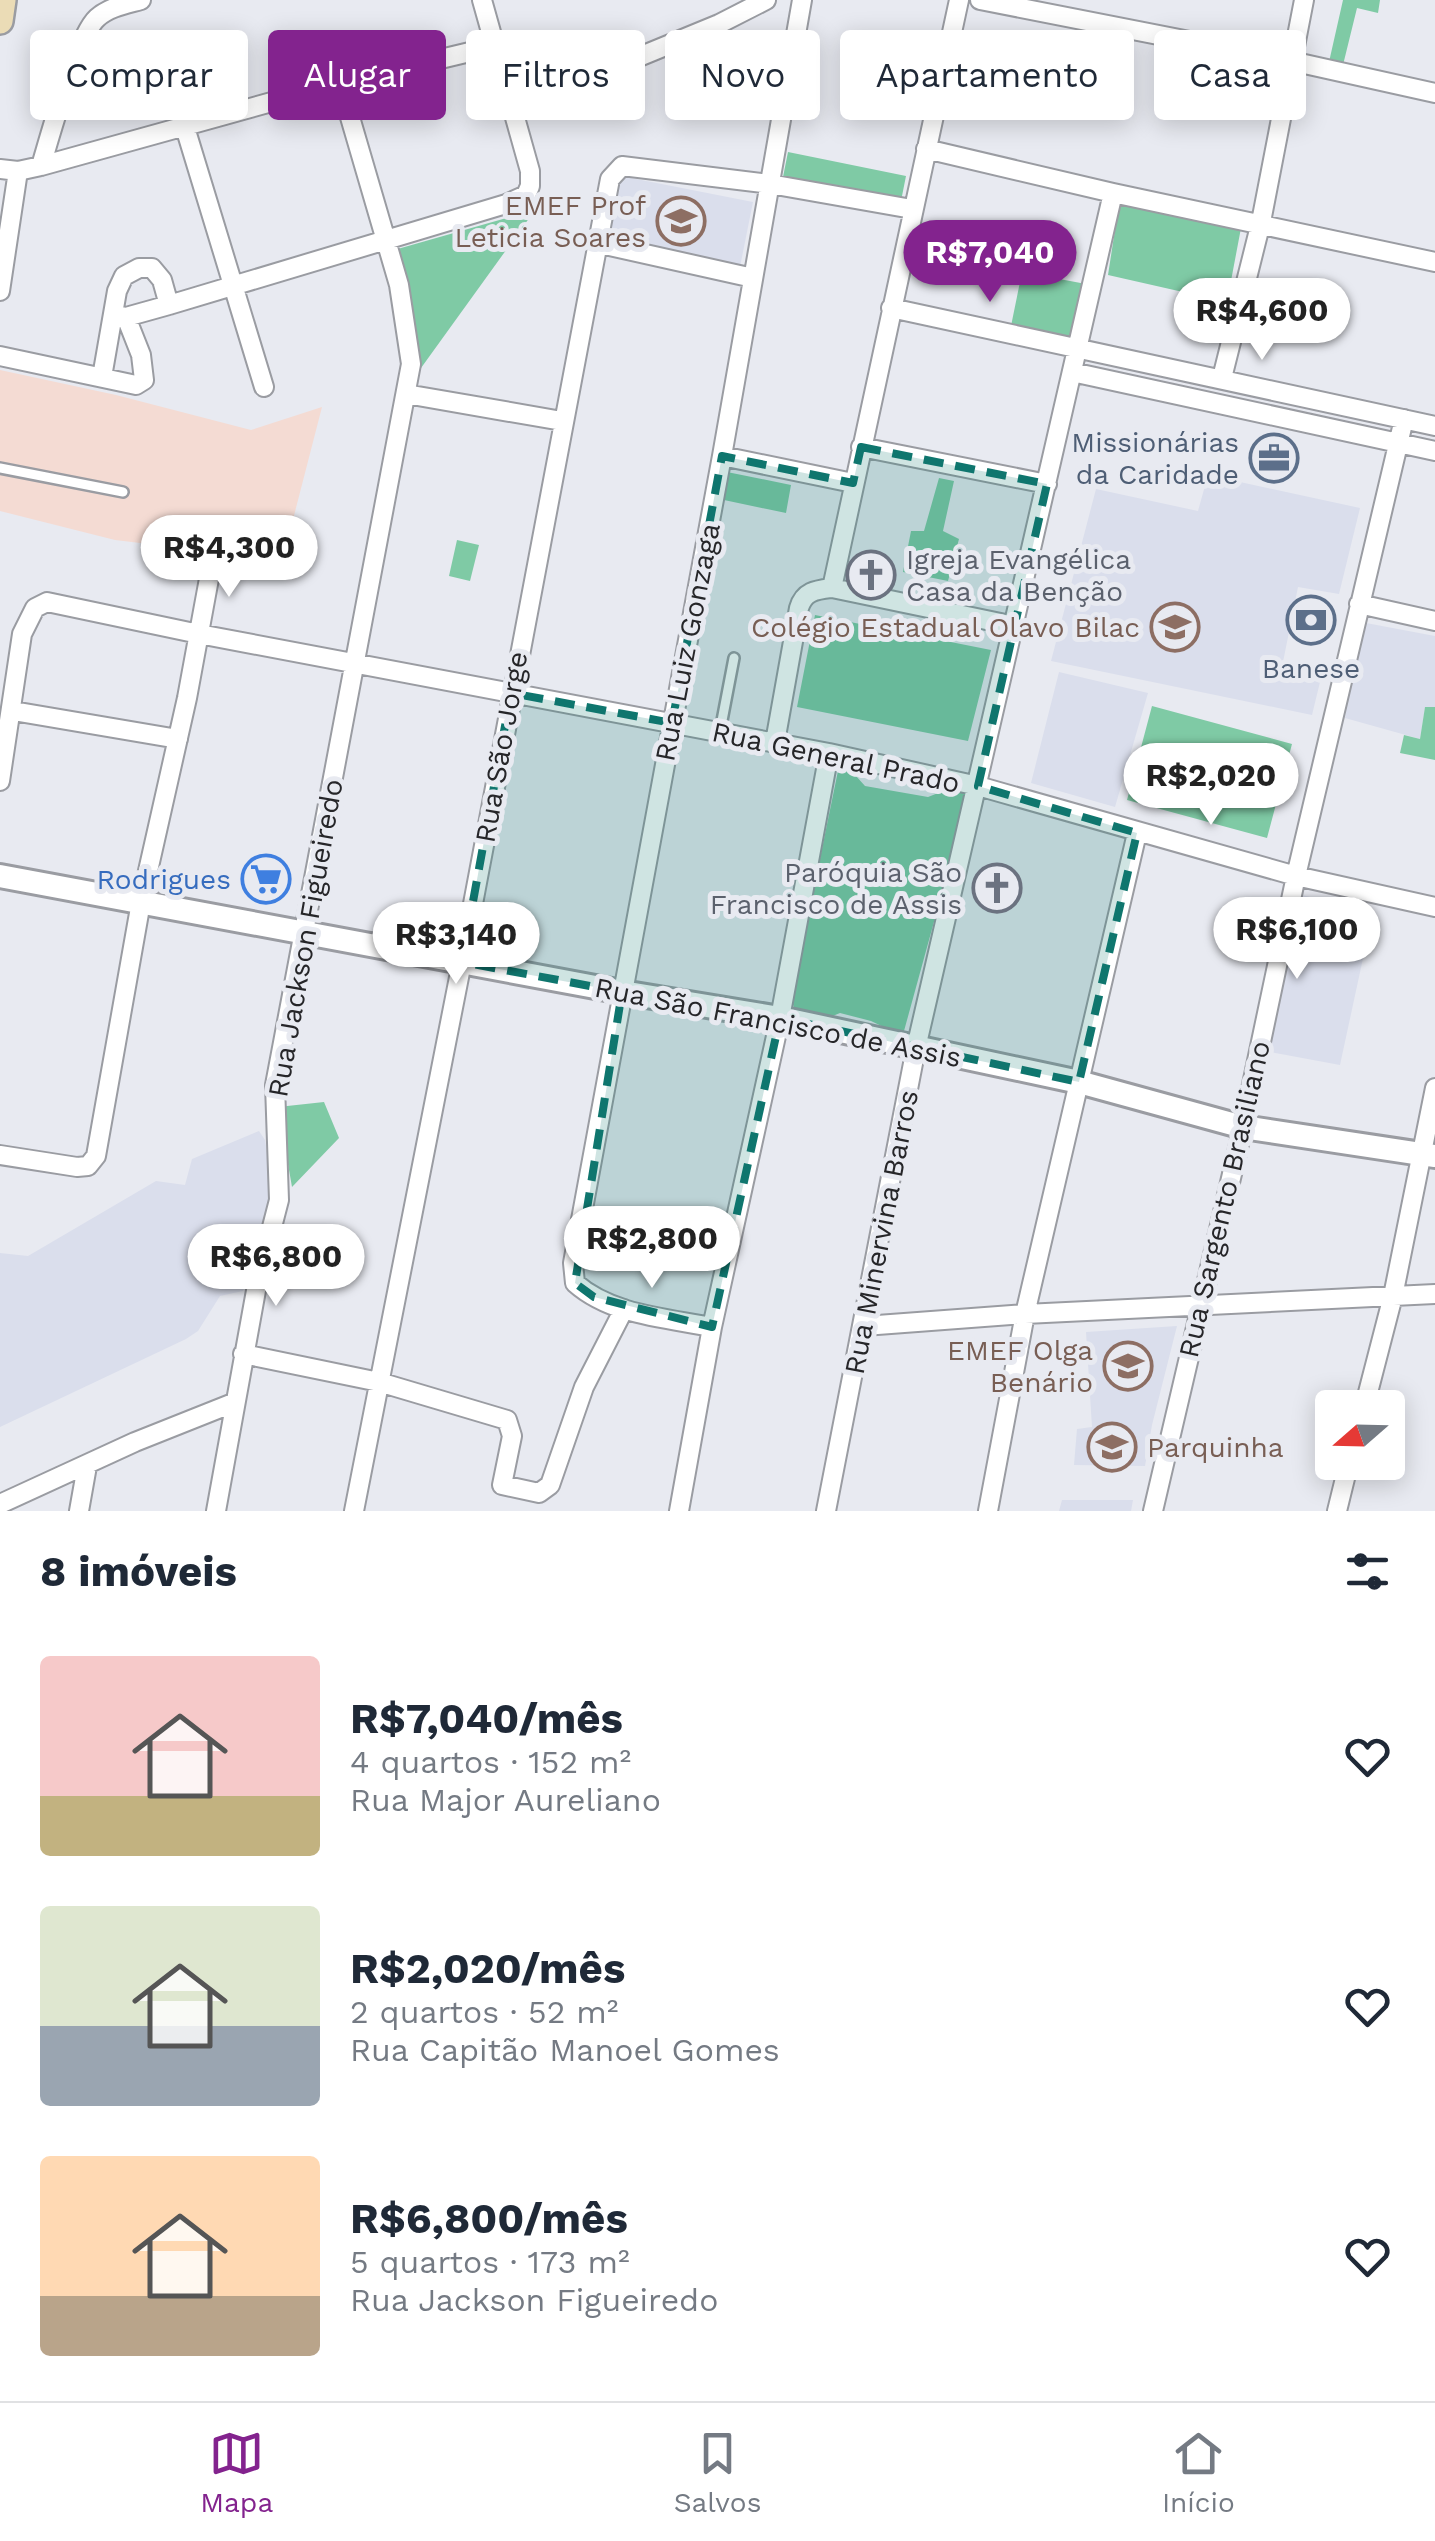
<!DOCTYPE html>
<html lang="pt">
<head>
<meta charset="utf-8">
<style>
  body { margin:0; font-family:"Work Sans",sans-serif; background:#f2f2f3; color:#1f2937; height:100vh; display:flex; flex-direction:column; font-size:38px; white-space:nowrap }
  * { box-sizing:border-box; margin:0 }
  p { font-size:32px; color:#747a83 }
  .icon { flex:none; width:55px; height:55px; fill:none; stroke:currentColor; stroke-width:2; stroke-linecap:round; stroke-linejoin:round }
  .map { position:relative; height:1511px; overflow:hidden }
  .panel { display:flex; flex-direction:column; background:#fff; flex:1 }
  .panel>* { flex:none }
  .banner { position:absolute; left:30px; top:30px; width:1375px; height:90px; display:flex; gap:20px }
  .needle { width:65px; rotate:250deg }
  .controls { position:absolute; left:1315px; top:1390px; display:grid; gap:20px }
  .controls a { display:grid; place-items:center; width:90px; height:90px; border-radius:10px; background:#fff; box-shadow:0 5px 25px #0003; font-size:50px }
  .price { position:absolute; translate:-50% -85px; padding:0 22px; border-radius:35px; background:#fff; color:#222; font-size:32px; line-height:65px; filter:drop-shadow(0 2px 5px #0008) }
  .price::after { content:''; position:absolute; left:50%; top:60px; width:30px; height:22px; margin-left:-15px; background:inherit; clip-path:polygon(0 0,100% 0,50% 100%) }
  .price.on { background:#83238e; color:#fff }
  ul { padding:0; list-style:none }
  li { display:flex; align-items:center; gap:30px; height:250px; padding:0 40px }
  li span { display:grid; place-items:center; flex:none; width:280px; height:200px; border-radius:10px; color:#555 }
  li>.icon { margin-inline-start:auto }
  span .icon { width:120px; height:120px; fill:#fffc; stroke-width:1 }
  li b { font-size:42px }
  h2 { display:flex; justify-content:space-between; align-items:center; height:120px; padding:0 40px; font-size:42px }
  .chip { padding:0 35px; border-radius:10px; background:#fff; box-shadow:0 5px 25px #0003; font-size:35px; line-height:90px }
  .chip.on { background:#83238e; color:#fff }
  .tabs { display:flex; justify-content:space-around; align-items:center; height:140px; border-top:2px solid #e0e1e3; background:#fff; font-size:28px; color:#747a83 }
  .tabs a { display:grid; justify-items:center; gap:5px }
  .tabs .on { color:#83238e }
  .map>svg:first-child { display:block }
</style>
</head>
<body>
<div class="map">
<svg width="1435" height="1511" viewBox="0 0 1435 1511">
  <rect width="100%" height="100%" fill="#e8eaf1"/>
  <!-- built -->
  <path fill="#dadeec" d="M621,176L753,202L740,267L609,239Z
    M1208,475L1360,508L1339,594L1298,587L1281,672L1320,682L1312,715L1051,661L1096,489L1198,511Z
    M1366,623L1435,636V707L1425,708L1420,739L1345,718L1355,658Z
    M1059,672L1148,693L1115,807L1031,783Z
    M1302,895L1373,912L1340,1065L1265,1051Z
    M259,1131L265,1140L271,1174L268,1206L243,1291L220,1296L198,1331L186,1339L0,1427V1253L28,1256L156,1181L185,1185L192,1159Z
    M1177,1326L1152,1425L1145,1466L1074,1465L1077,1429L1092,1427L1086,1332Z
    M1062,1500H1133L1131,1511H1059Z"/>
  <!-- industrial -->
  <path fill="#f4dbd3" d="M0,370L116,395L251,430L322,407L281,566L199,550L115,540L0,511Z"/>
  <!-- green -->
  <path fill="#7fcaa5" d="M1343,0H1380L1378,13L1357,8L1343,65L1329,62Z
    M788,152L906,176L901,201L783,177Z
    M1119,204L1241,228L1227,302L1108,275Z
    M535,210L421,368L394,250Z
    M1022,272L1086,284L1073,337L1011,326Z
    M727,472L791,485L786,513L724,500Z
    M939,478L954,481L943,531L959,539L948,581L903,572L911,531H924Z
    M457,540L479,545L470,581L449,576Z
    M815,615L991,650L968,741L797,707Z
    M1152,706L1292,744L1267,838L1127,800Z
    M1425,707H1435V760L1400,753L1404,735L1420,739Z
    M839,766H847L865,786L928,797L951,788L964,791L968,798L904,1031L896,1033L871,1021L840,1013L823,1020L796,1012L791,1000Z
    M324,1102L339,1138L292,1187L278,1107Z"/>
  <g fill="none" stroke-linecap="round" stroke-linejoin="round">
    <!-- service casing -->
    <g stroke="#9a9ca2" stroke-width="14">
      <path id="service" d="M0,468L123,492
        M720,731L734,658"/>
    </g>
    <!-- minor casing -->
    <g stroke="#9a9ca2" stroke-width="22">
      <path id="minor" d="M980,0L1291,61L1435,93
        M509,93L612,68L719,24L766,0
        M184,124L264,387
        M926,149L1113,193L1435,262
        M41,166C50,136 77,36 97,18C109,7 127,4 141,0
        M0,169L18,171L41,166L340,83L495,46
        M596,243L753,278
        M0,291L18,171
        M891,308L1435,426
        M113,315L126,317L169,305L506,204L526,195L530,186V171L482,0
        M0,356L136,385L144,380L141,355L126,317
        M1072,372L1435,451
        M102,377L117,291L124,276L139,268H152L162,280L169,305
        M1222,378L1261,222L1304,0
        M406,394L562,421
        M861,447L1047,484
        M722,456L853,483
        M832,588L959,0
        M1359,604L1435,621
        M13,711L178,739
        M775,742L799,608C804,591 816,590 832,588L1015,626
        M0,781L22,634L35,608L47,602L199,634L829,753L978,786L1296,876L1435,907
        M0,1155L77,1167L88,1166L96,1156L141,902L187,698L213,557
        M864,1326L1025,1314L1435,1294
        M712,1327C666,1318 611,1315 575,1283L573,1263L722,456L802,0
        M243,1354L379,1382L507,1420L512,1436L502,1485L539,1493L550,1485L584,1387L624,1309
        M1364,1408L1393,1296L1435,1088
        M0,1504L135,1442L233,1403
        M79,1511L87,1466
        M216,1511L257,1285L279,1200L275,1085L411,364L399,285L340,83
        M354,1511L462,962L610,179L622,166L770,184L912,209
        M679,1511L712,1327L780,1018L829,753
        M826,1511L916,1048L1113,193
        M988,1511L1025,1314L1137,833
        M1153,1511L1243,1127L1296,876L1404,419
        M1337,1511L1349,1462"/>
    </g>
    <!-- tertiary casing -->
    <g stroke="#9a9ca2" stroke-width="28">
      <path id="tertiary" d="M0,876L622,992L780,1018L1079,1082L1243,1127L1435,1156"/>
    </g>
    <!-- secondary casing -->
    <g stroke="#9a9ca2" stroke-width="30">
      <path id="secondary" d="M0,21L3,0"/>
    </g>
    <!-- service -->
    <use href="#service" stroke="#fff" stroke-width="9"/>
    <!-- minor -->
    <use href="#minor" stroke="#fff" stroke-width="18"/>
    <!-- tertiary -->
    <use href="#tertiary" stroke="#fff" stroke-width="22"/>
    <!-- secondary -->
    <use href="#secondary" stroke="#ebdcb6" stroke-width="25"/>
  </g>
  <!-- marked area -->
  <path fill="#0f766e" fill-opacity="0.2" stroke="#0f766e" stroke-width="8" stroke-dasharray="20 12" stroke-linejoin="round" d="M861,447L1047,484L978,786L1137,833L1079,1082L780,1018L712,1327L594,1297L575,1283L622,992L462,962L511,693L672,723L722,456L853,483Z"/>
  <!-- icons -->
  <defs>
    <g id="school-ring" transform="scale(2.5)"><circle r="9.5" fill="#e8eaf1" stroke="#8d6e63" stroke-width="1.5"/><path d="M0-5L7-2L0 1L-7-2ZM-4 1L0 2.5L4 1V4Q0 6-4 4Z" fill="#8d6e63"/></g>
    <g id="office-ring" transform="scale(2.5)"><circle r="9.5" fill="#e8eaf1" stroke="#5c6f8a" stroke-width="1.5"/><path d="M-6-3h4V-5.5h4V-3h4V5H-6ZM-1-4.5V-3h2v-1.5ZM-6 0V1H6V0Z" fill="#5c6f8a"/></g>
    <g id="church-ring" transform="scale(2.5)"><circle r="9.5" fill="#e8eaf1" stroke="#6b7280" stroke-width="1.5"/><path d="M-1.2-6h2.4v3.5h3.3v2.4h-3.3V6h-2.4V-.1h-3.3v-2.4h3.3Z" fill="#6b7280"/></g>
    <g id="bank-ring" transform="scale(2.5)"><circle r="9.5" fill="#e8eaf1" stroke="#5c6f8a" stroke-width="1.5"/><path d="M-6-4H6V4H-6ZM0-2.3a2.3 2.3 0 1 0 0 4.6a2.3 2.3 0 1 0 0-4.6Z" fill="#5c6f8a"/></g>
    <g id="supermarket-ring" transform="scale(2.5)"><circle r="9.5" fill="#e8eaf1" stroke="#3f7fe0" stroke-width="1.5"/><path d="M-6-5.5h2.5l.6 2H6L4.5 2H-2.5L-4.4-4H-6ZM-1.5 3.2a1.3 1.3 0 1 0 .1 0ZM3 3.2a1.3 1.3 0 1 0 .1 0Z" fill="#3f7fe0"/></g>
  </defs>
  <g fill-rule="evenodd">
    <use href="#school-ring" x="681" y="221"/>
    <use href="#office-ring" x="1274" y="458"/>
    <use href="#church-ring" x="871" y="575"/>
    <use href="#bank-ring" x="1311" y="620"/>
    <use href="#school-ring" x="1175" y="627"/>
    <use href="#supermarket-ring" x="266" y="879"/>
    <use href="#church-ring" x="997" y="888"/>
    <use href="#school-ring" x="1128" y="1366"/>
    <use href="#school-ring" x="1112" y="1447"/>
  </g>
  <g text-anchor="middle" stroke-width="10" stroke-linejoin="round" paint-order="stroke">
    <!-- education labels -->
    <g font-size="28" fill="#785e54" stroke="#e8eaf1" text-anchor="end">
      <text x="646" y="215">EMEF Prof<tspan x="646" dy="32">Leticia Soares</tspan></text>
      <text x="1140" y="637">Colégio Estadual Olavo Bilac</text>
      <text x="1093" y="1360">EMEF Olga<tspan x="1093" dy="32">Benário</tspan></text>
      <text x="1147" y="1457" text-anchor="start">Parquinha</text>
    </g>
    <!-- service labels -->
    <g font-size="28" fill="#4e5e75" stroke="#e8eaf1" text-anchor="end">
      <text x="1239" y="452">Missionárias<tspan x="1239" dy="32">da Caridade</tspan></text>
      <text x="1311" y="678" text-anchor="middle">Banese</text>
    </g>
    <!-- worship labels -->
    <g font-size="28" fill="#5b616d" stroke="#e8eaf1" text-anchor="start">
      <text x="906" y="569">Igreja Evangélica<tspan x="906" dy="32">Casa da Benção</tspan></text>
      <text x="962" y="882" text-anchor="end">Paróquia São<tspan x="962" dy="32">Francisco de Assis</tspan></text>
    </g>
    <!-- street labels -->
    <g font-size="28" fill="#262629" stroke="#e8eaf1">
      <text transform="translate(687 642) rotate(-79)" y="10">Rua Luiz Gonzaga</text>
      <text transform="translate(501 747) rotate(-80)" y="10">Rua São Jorge</text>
      <text transform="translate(836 757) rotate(12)" y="10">Rua General Prado</text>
      <text transform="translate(305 938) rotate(-80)" y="10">Rua Jackson Figueiredo</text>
      <text transform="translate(778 1022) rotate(11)" y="10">Rua São Francisco de Assis</text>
      <text transform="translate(1224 1199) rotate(-77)" y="10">Rua Sargento Brasiliano</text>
      <text transform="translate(881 1232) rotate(-79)" y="10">Rua Minervina Barros</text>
    </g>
    <!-- shop labels -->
    <g font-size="28" fill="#366cbe" stroke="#e8eaf1" text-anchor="end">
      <text x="231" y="889">Rodrigues</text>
    </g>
  </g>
</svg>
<div class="controls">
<a><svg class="needle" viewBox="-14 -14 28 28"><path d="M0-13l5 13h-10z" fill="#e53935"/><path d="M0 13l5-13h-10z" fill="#747a83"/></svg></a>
</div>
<b class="price on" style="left:990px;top:305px">R$7,040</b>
<b class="price" style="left:1262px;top:363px">R$4,600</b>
<b class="price" style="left:229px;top:600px">R$4,300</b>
<b class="price" style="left:1211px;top:828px">R$2,020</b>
<b class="price" style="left:1297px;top:982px">R$6,100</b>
<b class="price" style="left:456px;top:987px">R$3,140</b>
<b class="price" style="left:652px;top:1291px">R$2,800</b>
<b class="price" style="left:276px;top:1309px">R$6,800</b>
<div class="banner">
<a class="chip">Comprar</a>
<a class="chip on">Alugar</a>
<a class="chip">Filtros</a>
<a class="chip">Novo</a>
<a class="chip">Apartamento</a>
<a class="chip">Casa</a>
</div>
</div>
<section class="panel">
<h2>8 imóveis<svg class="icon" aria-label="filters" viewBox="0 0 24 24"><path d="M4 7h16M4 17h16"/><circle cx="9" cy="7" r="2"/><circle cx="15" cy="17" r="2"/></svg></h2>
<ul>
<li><span style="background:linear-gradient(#f6c9c9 70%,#c2b280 0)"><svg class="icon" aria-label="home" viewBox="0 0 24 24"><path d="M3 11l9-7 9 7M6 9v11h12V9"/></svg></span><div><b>R$7,040/mês</b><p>4 quartos · 152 m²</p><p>Rua Major Aureliano</p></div><svg class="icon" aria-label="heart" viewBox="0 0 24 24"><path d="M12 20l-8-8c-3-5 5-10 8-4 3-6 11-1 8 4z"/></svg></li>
<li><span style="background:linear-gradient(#dfe7d0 60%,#9aa5b1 0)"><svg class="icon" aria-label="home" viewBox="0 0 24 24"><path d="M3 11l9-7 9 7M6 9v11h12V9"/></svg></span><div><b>R$2,020/mês</b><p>2 quartos · 52 m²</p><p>Rua Capitão Manoel Gomes</p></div><svg class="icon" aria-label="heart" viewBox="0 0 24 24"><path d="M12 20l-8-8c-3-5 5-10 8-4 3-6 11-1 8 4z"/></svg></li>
<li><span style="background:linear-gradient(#ffd9b3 70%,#b9a48a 0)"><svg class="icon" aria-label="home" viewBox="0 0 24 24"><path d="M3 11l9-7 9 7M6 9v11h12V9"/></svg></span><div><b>R$6,800/mês</b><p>5 quartos · 173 m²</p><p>Rua Jackson Figueiredo</p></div><svg class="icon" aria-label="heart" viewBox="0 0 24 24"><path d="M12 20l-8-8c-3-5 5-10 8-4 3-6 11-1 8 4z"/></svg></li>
</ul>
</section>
<nav class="tabs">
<a class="on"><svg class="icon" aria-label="map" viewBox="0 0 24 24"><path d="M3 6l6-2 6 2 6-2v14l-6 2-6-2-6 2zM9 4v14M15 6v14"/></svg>Mapa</a>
<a><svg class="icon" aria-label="saved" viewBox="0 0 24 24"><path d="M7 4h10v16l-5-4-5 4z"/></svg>Salvos</a>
<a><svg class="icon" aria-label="home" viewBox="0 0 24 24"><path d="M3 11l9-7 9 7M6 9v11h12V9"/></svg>Início</a>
</nav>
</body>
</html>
